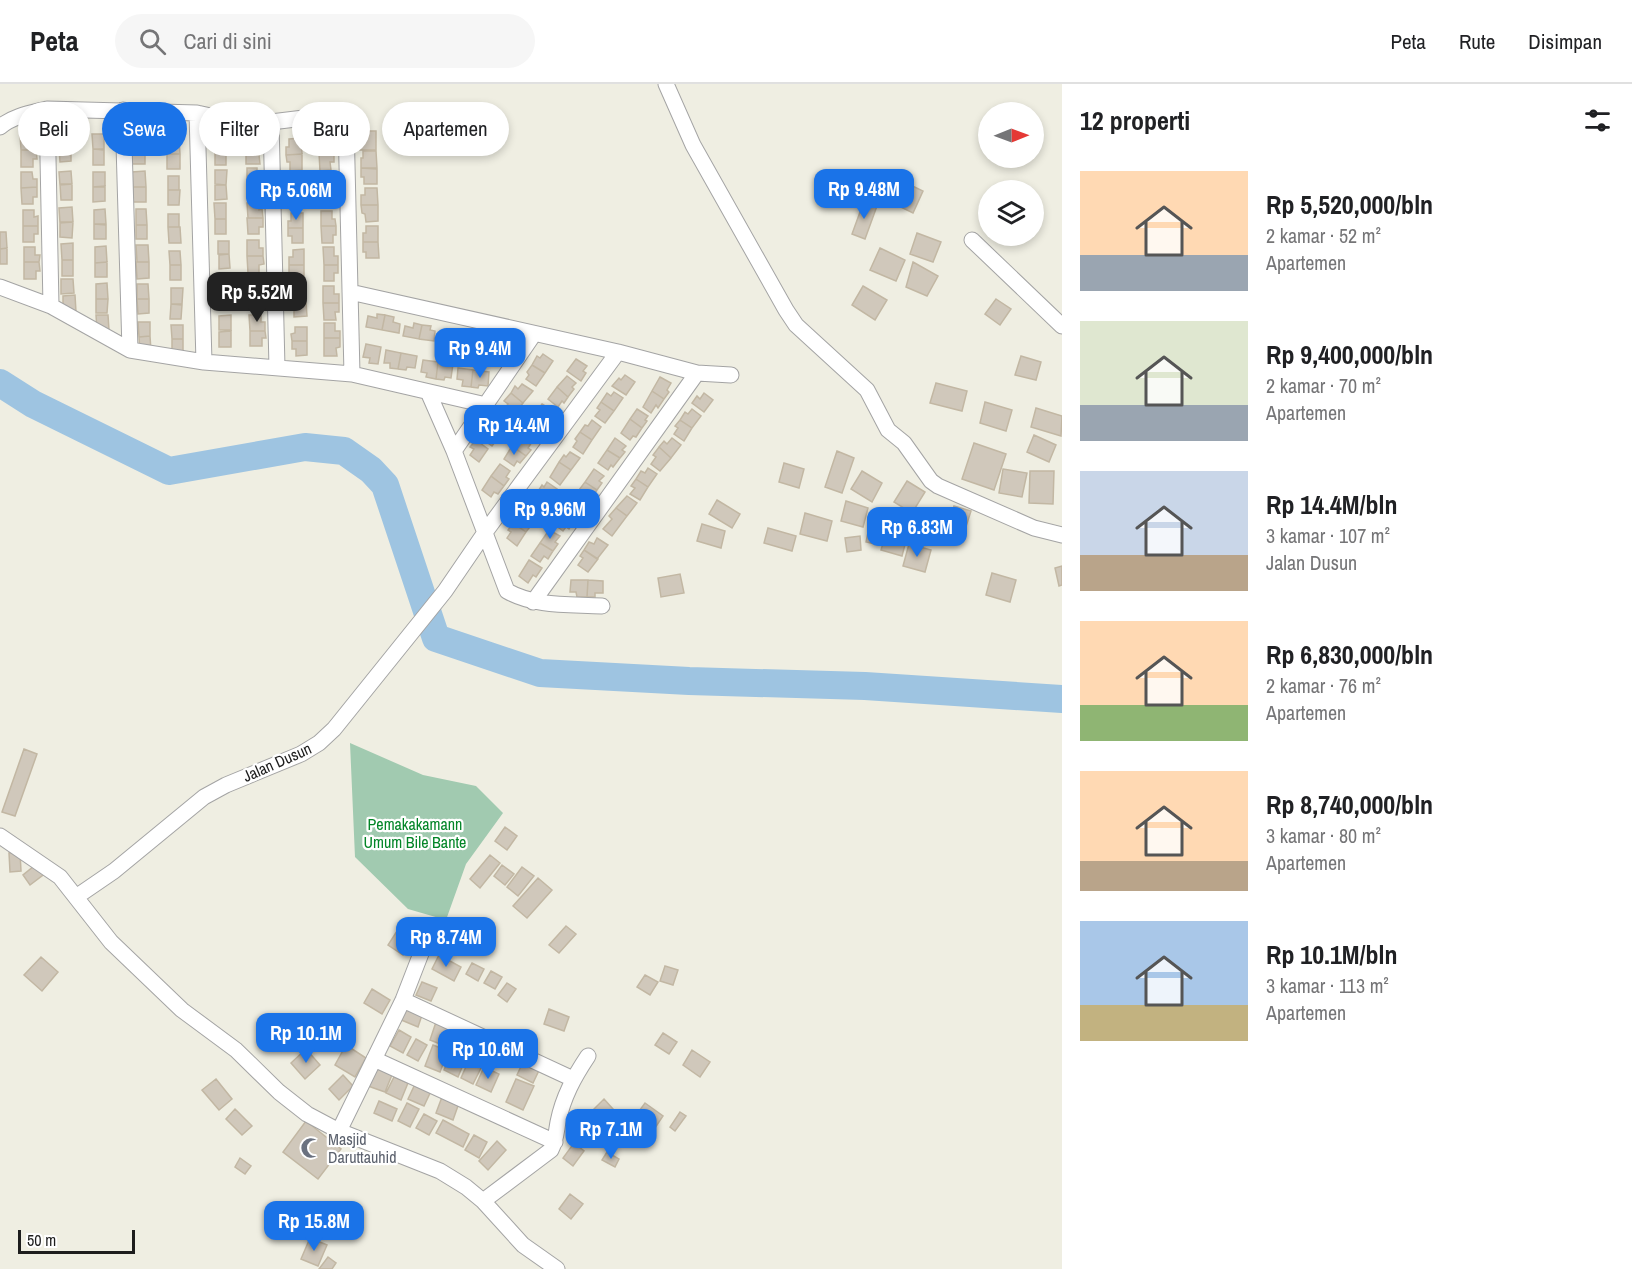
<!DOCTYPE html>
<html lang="id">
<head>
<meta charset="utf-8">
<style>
  body { margin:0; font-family:"Archivo Narrow",sans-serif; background:#f6f6f6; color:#202124; height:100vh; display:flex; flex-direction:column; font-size:22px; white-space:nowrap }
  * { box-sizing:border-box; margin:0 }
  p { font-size:20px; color:#757577 }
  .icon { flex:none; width:33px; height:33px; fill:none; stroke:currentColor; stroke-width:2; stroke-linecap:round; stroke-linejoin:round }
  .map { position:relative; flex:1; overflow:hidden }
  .drawer { display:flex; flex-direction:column; background:#fff; width:570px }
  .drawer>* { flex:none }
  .banner { position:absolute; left:18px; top:18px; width:570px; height:54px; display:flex; gap:12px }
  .needle { width:39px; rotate:89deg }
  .controls { position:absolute; left:978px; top:18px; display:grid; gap:12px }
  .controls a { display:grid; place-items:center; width:66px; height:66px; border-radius:50%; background:#fff; box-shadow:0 3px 9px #0003; font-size:30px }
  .scale { position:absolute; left:18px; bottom:15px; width:117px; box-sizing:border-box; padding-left:6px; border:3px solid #1d1d1d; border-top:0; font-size:16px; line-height:21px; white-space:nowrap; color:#1d1d1d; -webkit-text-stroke:4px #fff; paint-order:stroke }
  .price { position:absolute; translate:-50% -51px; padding:0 14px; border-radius:12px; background:#1a73e8; color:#fff; font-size:20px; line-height:39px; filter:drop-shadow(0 2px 3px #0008) }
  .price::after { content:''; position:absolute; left:50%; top:36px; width:18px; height:14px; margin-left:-9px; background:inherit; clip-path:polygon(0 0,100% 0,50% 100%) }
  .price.on { background:#222; color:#fff }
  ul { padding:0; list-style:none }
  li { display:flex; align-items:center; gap:18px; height:150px; padding:0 18px }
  li span { display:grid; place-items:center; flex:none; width:168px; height:120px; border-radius:0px; color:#555 }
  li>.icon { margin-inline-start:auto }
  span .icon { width:72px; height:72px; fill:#fffc; stroke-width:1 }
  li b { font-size:26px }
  h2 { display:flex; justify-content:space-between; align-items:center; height:72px; padding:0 18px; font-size:26px }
  .pill { padding:0 21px; border-radius:27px; background:#fff; box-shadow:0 3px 9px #0003; font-size:21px; line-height:54px }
  .pill.on { background:#1a73e8; color:#fff }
  header { display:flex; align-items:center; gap:36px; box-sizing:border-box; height:84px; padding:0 30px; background:#fff; border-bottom:2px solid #e0e0e0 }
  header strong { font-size:28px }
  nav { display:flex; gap:33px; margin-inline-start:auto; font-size:21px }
  .search { width:420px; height:54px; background:#f6f6f6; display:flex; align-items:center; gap:15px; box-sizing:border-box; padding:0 21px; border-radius:33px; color:#757577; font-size:22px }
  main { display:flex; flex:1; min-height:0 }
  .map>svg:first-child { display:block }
</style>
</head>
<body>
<header>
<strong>Peta</strong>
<div class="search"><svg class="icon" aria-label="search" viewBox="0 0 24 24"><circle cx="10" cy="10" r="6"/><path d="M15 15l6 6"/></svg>Cari di sini</div>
<nav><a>Peta</a><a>Rute</a><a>Disimpan</a></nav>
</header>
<main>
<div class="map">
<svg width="1062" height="1185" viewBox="0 0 1062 1185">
  <rect width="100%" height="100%" fill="#efeee2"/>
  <!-- cemetery -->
  <path fill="#a1cab0" d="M350,659L423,691L476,702L503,729L466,780L446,836L408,825L355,773Z"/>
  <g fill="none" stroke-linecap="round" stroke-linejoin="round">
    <!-- river -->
    <path stroke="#9ec4e1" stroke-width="28" d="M0,299L33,320L169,387L305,363L344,367L371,386L385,401L436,554L540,589L689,597L865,602L1062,615"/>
  </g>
  <!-- building -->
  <path fill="#d0c8bb" stroke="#c2b7a3" stroke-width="1.5" d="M363,47H376V66H360V56H363Z
    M59,49H70L71,63H59Z
    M132,49H145V66H132Z
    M20,50H32V57H36V66H21Z
    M92,50H104V65H93Z
    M318,52H330V60H333L334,68L319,69Z
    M301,54L302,70L286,71V63H289V55Z
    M167,55H179L180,70H167Z
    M71,63V77L60,78L59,64Z
    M255,63V71H259L260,80H246V64Z
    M93,65L104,66V81H93Z
    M215,65H226V81H215Z
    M21,66H36L37,75H33V83H21Z
    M132,66H145V80H132Z
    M363,67H376L377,84H361V74H363Z
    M334,68V78H330L331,86L320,87L319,69Z
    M167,70H180V85H167Z
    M302,70V86L290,87V78H287L286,71Z
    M247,84H257V90H261V97L247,98Z
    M361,84L377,85V100H364V93H361Z
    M215,86H227L226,101L215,100Z
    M71,87L72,100L60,101L59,88Z
    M145,87L146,103H133L132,88Z
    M21,88H32L33,95H37V103L21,104Z
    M93,88H105V103H93Z
    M290,91H302V107H287V99H291Z
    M319,91H331V98H335V105L320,106Z
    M168,92H179V106H168Z
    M894,93L923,107L913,129L884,115Z
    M261,97V106H257L258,114H247V98Z
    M60,100H72V116H61Z
    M215,101H226L227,115L215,116Z
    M105,102V117L93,118V103Z
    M37,103V113H33V120H22L21,104Z
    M133,103H146V118H133Z
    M365,104H377L378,121H361V111H365Z
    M335,105V114H332V122L320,123V106Z
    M168,106H180L179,121H168Z
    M287,107H302L303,122H291V115H287Z
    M864,117L877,122L865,155L852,150Z
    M214,119H226V135H215Z
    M247,119H259V126L262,125L263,134H248Z
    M361,121H378V137L366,138L365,130L362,129Z
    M72,123L73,138L60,139L59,124Z
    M105,125L106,140H94V126Z
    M136,125H146L147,141H136Z
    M23,126H34V133L38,132V142H23Z
    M321,127H332V135H335L336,142H321Z
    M291,129H303V144H288V137H291Z
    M168,130H179V143H168Z
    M247,134H263V143H259V150H248Z
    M215,135H226V150H215Z
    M60,138H73L72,154L60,153Z
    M94,140L106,141V155H94Z
    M136,141H147V155H136Z
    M23,142H38V150H34V158H23Z
    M321,142H336V151H333V159H322Z
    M366,142H378V158H363V149H366Z
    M168,143H180L181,159H169Z
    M288,144H303V159H292V152H288Z
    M0,148H6L7,164L0,165Z
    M917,149L941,158L933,178L910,170Z
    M247,156H259V164H263V172H247Z
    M218,157H229V170H218Z
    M363,158H378L379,174H366V168H363Z
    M73,159V176H62L61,160Z
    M136,161H148L149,178H137Z
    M106,162L107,178L95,179V163Z
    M24,163H35V171H40L39,178H24Z
    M323,163H334V172H338V181H324Z
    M7,164V180H0V165Z
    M880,164L905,176L896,197L870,186Z
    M304,165V181H289V173H293V166Z
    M169,167H180L181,181H170Z
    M229,170L230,184L219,185V171Z
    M247,172H263L264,180L259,181V189H248Z
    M62,176H73V192H62Z
    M24,178H39L40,187H36V195H24Z
    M107,178V193H95V179Z
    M136,178H149V194L137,195Z
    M913,178L938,192L927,212L906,203Z
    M170,181H181V196H170Z
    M289,181H304V195H293V190H289Z
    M324,181H338V189H334V197H324Z
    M230,193L231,207H219V194Z
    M61,195H73L74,209L61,210Z
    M248,195H259L260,200H264V211H249Z
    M107,199L108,215H96V200Z
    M137,200H148L149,215H137Z
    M323,202H334V210H339V219H323Z
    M863,202L887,216L875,236L852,221Z
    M294,203H306V218H290V211H294Z
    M171,204H183L182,220H171Z
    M264,210V218H260L261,225L249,226V211Z
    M75,211L76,228H63V212Z
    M230,211V226H220V212Z
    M96,215H108L107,229H96Z
    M137,215H149V229L138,230Z
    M996,215L1011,225L1000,241L985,230Z
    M290,218H306L307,232L294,233V226H290Z
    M323,219H339V228H335L336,236H324Z
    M171,220L182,221L181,235H170Z
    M377,230L385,231L382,246L366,243L368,232L377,234Z
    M96,231H108L109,246H97Z
    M231,231V246H219V232Z
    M249,231H261V238H265V247H250Z
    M385,231L394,233L393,238L400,240L399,249L382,246Z
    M138,238H150V252L139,253Z
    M324,239H335V247H340V254H324Z
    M414,239L422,241L419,255L403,252L405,242L413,244Z
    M171,241H183V255H172Z
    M422,241L431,242L430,246L435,247L434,257L419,255Z
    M295,243H307V257H292L291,250L295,249Z
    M231,247V263H219V248Z
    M250,247H265L266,254H262V262H250Z
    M450,247L459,248L456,264L440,261L442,249L450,251Z
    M459,248L467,250L466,255H472L470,266L456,264Z
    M150,252L151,267H140L139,253Z
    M324,254H340V263L336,264L337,272H324Z
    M172,255H183V270H172Z
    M485,256L493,257L491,272L475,270L477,258L485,259Z
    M292,257H307V271L296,272V265H292Z
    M493,257L503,258L502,262L508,263L507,274L491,272Z
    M366,260L381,263L378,280L369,279L370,274L363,273Z
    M386,266L401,269L398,285L390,284V279H384Z
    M401,269L417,272L415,284L407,283L406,286L398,285Z
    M543,270L553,277L545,289L532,281L537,272L540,274Z
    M1021,272L1041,278L1036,296L1015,291Z
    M576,275L587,282L583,287L586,289L581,297L567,287Z
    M423,276L438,278L436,295L426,293L427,289L421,288Z
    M438,278L453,280L451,294L445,293L444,296L436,295Z
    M532,281L545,289L536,302L526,295L529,291L527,288Z
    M458,284L473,286L471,303L462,302L463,296L457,295Z
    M473,286L489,288L488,302L479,301L478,304L471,303Z
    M625,291L635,298L626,311L612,302L619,294L621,296Z
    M567,292L576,299L572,303L574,305L568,313L557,303Z
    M660,293L671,299L667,306L669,308L664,315L652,307Z
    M936,299L967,307L962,327L930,319Z
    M522,300L533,307L523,319L511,309L515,302L518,305Z
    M557,303L568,313L564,319L562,317L558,323L548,315Z
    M652,307L664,315L658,324L656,321L651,329L643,323Z
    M614,308L623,314L614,327L601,318L607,309L611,312Z
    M511,309L523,319L512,333L503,326L508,320L504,317Z
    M704,309L713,316L704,328L692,319L697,312L700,315Z
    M601,318L614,327L605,339L595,332L600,326L597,324Z
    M985,318L1012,326L1006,347L980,339Z
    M542,320L553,327L548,333L552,335L547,342L533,333Z
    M1036,324L1062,332L1061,352L1031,343Z
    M637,325L648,332L645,336L647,337L642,344L630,335Z
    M692,325L701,332L692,344L680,336L685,328L688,330Z
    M500,329L510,337L501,350L488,340L493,333L496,335Z
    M533,333L547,342L542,350L539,348L535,353L525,346Z
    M630,335L642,344L636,353L633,352L630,356L621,349Z
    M592,336L601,343L592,356L580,348L585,341L588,342Z
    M680,336L692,344L684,357L674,350L678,344L675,342Z
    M488,340L501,350L492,362L481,354L485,350L482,347Z
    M580,348L592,356L583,370L573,363L577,357L575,355Z
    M521,350L532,358L528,364L531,366L526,372L512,362Z
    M1034,351L1056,361L1049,378L1027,368Z
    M615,354L626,362L622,366L625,368L620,374L607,366Z
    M672,354L681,361L671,374L659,363L664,357L667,360Z
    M476,356L488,365L479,378L470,371L474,365L470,363Z
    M974,359L1006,370L994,406L962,395Z
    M512,362L526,372L520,379L517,377L514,382L504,375Z
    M659,363L671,374L660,387L651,380L656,373L653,371Z
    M607,366L620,374L613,383L611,381L608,386L598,379Z
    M837,367L854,374L842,409L825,403Z
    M570,368L580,374L571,386L559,378L564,371L566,373Z
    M559,378L571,386L560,401L550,393Z
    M784,379L804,385L799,404L779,398Z
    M500,380L510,387L506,393L509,395L504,402L491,392Z
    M648,384L657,390L648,403L636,395L641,387L645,389Z
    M594,385L604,392L599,397L602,399L597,406L585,398Z
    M1003,385L1027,389L1022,413L999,409Z
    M862,387L882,399L872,418L851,405Z
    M1030,387H1054L1053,420L1029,419Z
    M491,392L504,402L498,410L494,408L491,413L482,406Z
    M636,395L648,403L640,416L630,410L635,404L631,402Z
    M907,397L925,408L912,429L894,418Z
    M547,398L557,405L548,417L537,409L542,401L544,403Z
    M585,398L597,406L592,413L588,412L585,416L576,410Z
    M537,409L548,417L539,431L529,424L533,418L531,416Z
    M627,412L637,419L627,432L616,424Z
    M571,415L581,422L577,427L580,430L574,437L563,428Z
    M717,416L740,430L732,444L709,430Z
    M846,417L868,424L863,443L841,437Z
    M954,422L971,427L962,455L945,449Z
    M616,424L627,432L612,452L603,445L612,435L609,432Z
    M934,425L949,430L942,456L926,452Z
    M525,428L536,435L526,448L513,439L518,431L521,434Z
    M563,428L574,437L569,445L566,443L563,447L554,440Z
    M805,429L832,437L827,457L800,450Z
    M872,430L887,433L880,461L866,458Z
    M513,439L526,448L517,462L507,454L511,448L508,446Z
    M702,440L725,447L721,464L697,457Z
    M888,443L908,449L902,472L881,466Z
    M768,444L796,452L792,467L764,459Z
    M549,446L560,452L555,458L558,460L553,467L540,459Z
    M860,452L861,466L847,468L845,454Z
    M597,454L608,461L597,475L584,466L589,458L594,460Z
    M540,459L553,467L548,475L544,472L540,478L531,472Z
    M909,460L931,466L925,488L903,482Z
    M584,466L598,475L588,488L578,481L583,474L580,472Z
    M529,476L542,484L536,493L533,491L528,499L519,492Z
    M1062,482V501L1059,502L1055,484Z
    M992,489L1016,496L1010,518L986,511Z
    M680,490L684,509L661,513L658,494Z
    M571,496H588L587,513H577L576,508H570Z
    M588,496L603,497V509H595V513H587Z
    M24,665L37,670L15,732L2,728Z
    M505,743L517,752L507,766L495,757Z
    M20,768L21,787L10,788L9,769Z
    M490,771L500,779L480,804L470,795Z
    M39,778L47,788L30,801L23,791Z
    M502,781L514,790L505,801L494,792Z
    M522,783L534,792L518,812L507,803Z
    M538,794L552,806L527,834L513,822Z
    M566,842L576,850L559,869L549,861Z
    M397,847L412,857L403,871L388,861Z
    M439,871L461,883L454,897L432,885Z
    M41,873L58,888L42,907L24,891Z
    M472,879L484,885L478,897L466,890Z
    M665,882L678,886L673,901L660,897Z
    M491,887L502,893L495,905L484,899Z
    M645,891L658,898L650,911L637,903Z
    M422,898L437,904L431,917L416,911Z
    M507,899L516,905L507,918L498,911Z
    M372,905L390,916L382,930L364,919Z
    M404,923L422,931L418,943L399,935Z
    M549,925L569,933L564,947L544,940Z
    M437,935L456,942L448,963L430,956Z
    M399,946L411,953L403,969L390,962Z
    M663,949L677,958L669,970L655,961Z
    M416,955L427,961L418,977L407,971Z
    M346,961L366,974L355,993L335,981Z
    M433,961L448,967L440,988L425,982Z
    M306,965L320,981L305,995L291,979Z
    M692,966L710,978L700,993L683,981Z
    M451,970L465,976L458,993L444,986Z
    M525,974L541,982L533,999L517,991Z
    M469,976L482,982L473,1000L461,994Z
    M377,979L394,986L385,1008L368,1002Z
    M484,983L499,990L491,1008L476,1001Z
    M343,991L353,1002L339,1016L329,1005Z
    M394,993L408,999L401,1016L386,1009Z
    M216,995L232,1015L219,1026L202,1006Z
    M516,995L534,1002L523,1026L506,1018Z
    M416,998L432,1005L424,1022L408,1015Z
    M442,1013L459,1019L453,1036L436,1029Z
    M604,1015L613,1025L600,1038L591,1028Z
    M379,1017L397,1025L392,1037L374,1029Z
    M407,1019L419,1025L410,1043L398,1037Z
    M645,1019L663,1032L653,1047L634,1034Z
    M235,1025L252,1042L242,1051L226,1035Z
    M680,1028L686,1032L675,1047L670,1043Z
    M424,1030L437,1037L429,1051L416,1044Z
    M443,1036L469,1050L463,1063L436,1049Z
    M306,1037L341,1065L318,1095L283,1068Z
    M618,1038L631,1049L621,1062L607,1051Z
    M474,1051L487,1058L479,1074L465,1066Z
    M497,1057L506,1066L488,1086L479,1077Z
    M574,1059L584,1067L573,1082L563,1074Z
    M607,1068L619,1075L615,1083L602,1076Z
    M240,1074L251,1082L245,1090L235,1083Z
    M570,1110L583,1120L571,1135L559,1125Z
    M310,1154L327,1161L318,1182L301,1175Z
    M328,1173L336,1179L332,1185H319Z"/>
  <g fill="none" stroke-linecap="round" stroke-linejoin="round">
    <!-- minor casing -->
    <g stroke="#a4a4a4" stroke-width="17">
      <path id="minor" d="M666,0L693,61L786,226L796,241L867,306L888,346L904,359L931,397L938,402L1034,444L1062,451
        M47,25L51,222
        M123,26L130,266
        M197,29L204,278
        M271,38L277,283
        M0,43C13,32 31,29 47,25L197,29L233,37L271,38L312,33L346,39L352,290
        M972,156L1062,242
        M0,203L51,222L130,266L204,278L352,290L486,321
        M350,208L618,268L697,289L731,291
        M429,310L454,367L507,507C535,523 570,520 602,522
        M454,367L534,250
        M533,518L697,289
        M0,752L60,793L111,858L182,926L236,966L279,1008L307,1030L339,1047L440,1087L466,1103L483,1117L523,1161L557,1185
        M76,813L114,787L204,713L226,701L301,670L319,659L334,645L445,507L486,447L618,268
        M403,916L573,995
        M374,975L555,1058
        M339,1047L403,916L427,854
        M483,1117L551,1066C556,1056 556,1049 558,1038C563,1013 574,993 588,972"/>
    </g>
    <!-- minor -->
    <use href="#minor" stroke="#fff" stroke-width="15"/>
  </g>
  <!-- icons -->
  <defs>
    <g id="mosque-bare" transform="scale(1.62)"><path d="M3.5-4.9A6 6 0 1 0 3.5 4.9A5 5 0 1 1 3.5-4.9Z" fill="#6b7280" stroke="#fff" stroke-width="2.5" paint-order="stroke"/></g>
  </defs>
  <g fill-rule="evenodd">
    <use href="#mosque-bare" x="311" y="1064"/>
  </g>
  <g text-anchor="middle" stroke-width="4.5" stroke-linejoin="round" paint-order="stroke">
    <!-- street labels -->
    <g font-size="16" fill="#1d1d1d" stroke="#fff">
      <text transform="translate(277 678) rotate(-24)" y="6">Jalan Dusun</text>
    </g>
    <!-- park labels -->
    <g font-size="16" fill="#028527" stroke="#fff">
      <text x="415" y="746">Pemakakamann<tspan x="415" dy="18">Umum Bile Bante</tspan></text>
    </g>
    <!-- worship labels -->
    <g font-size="16" fill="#5b616d" stroke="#fff" text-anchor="start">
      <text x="328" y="1061">Masjid<tspan x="328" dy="18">Daruttauhid</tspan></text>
    </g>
  </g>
</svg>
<div class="controls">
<a><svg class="needle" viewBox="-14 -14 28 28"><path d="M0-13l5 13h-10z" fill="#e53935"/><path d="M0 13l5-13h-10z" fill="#757577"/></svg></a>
<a><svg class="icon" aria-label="layers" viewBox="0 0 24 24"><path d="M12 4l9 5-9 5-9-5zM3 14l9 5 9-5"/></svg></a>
</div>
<div class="scale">50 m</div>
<b class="price" style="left:864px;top:136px">Rp 9.48M</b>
<b class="price" style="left:296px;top:137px">Rp 5.06M</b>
<b class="price on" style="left:257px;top:239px">Rp 5.52M</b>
<b class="price" style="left:480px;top:295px">Rp 9.4M</b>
<b class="price" style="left:514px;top:372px">Rp 14.4M</b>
<b class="price" style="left:550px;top:456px">Rp 9.96M</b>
<b class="price" style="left:917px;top:474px">Rp 6.83M</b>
<b class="price" style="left:446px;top:884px">Rp 8.74M</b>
<b class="price" style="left:306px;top:980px">Rp 10.1M</b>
<b class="price" style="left:488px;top:996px">Rp 10.6M</b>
<b class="price" style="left:611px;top:1076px">Rp 7.1M</b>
<b class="price" style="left:314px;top:1168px">Rp 15.8M</b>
<div class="banner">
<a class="pill">Beli</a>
<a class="pill on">Sewa</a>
<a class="pill">Filter</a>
<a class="pill">Baru</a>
<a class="pill">Apartemen</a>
</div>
</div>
<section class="drawer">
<h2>12 properti<svg class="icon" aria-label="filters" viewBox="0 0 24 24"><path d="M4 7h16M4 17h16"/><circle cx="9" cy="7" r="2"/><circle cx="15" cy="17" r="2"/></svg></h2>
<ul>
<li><span style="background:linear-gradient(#ffd9b3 70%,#9aa5b1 0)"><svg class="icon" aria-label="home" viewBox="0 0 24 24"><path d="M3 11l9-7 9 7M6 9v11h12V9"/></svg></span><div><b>Rp 5,520,000/bln</b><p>2 kamar · 52 m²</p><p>Apartemen</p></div></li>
<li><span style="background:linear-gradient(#dfe7d0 70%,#9aa5b1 0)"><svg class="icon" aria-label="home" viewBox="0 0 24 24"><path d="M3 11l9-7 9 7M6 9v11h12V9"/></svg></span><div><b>Rp 9,400,000/bln</b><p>2 kamar · 70 m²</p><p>Apartemen</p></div></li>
<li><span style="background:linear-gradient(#c9d6e8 70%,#b9a48a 0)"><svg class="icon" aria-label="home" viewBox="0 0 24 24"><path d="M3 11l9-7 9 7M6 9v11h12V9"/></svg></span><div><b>Rp 14.4M/bln</b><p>3 kamar · 107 m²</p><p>Jalan Dusun</p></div></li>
<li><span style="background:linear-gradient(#ffd9b3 70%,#8fb573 0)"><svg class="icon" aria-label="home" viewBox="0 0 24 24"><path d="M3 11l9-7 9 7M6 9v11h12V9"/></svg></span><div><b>Rp 6,830,000/bln</b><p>2 kamar · 76 m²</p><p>Apartemen</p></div></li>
<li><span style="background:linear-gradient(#ffd9b3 75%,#b9a48a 0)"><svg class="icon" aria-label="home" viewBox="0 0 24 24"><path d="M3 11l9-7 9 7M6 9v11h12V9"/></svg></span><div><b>Rp 8,740,000/bln</b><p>3 kamar · 80 m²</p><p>Apartemen</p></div></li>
<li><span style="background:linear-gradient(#a9c7e8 70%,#c2b280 0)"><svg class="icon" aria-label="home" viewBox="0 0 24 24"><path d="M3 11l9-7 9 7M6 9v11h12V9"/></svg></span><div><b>Rp 10.1M/bln</b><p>3 kamar · 113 m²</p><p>Apartemen</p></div></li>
</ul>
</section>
</main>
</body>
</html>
